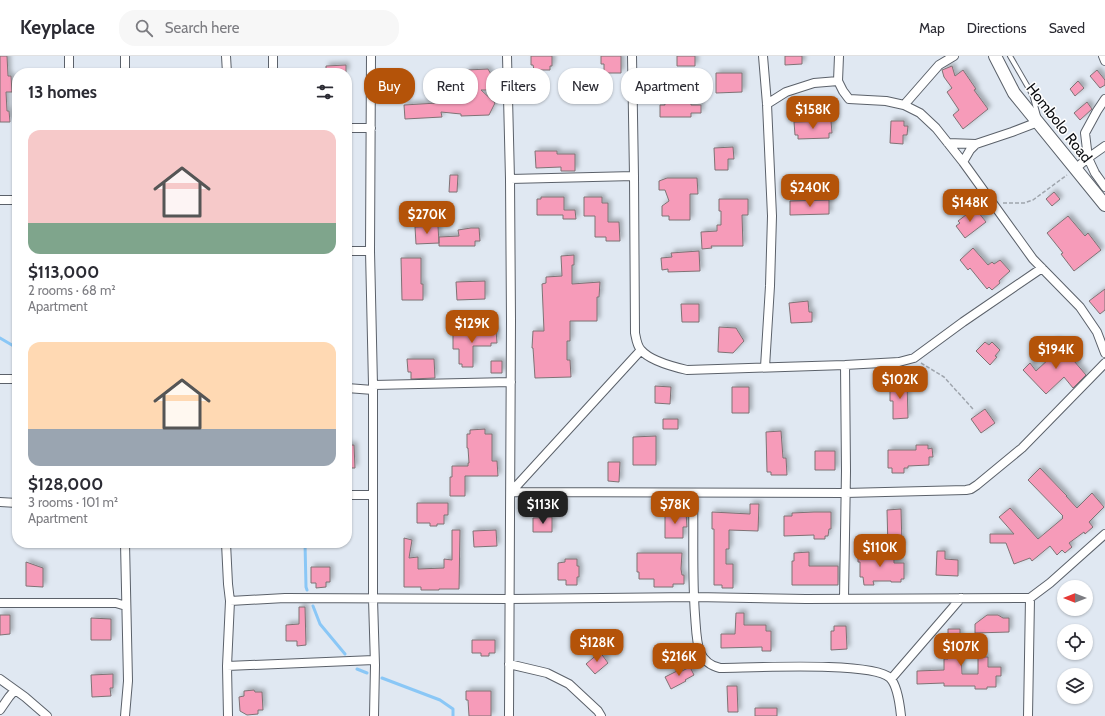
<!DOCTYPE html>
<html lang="en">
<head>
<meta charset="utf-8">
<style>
  body { margin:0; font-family:Cabin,sans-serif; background:#f7f7f7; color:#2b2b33; height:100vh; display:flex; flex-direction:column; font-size:15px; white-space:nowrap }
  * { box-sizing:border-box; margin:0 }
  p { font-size:13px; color:#7c7c81 }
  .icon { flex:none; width:22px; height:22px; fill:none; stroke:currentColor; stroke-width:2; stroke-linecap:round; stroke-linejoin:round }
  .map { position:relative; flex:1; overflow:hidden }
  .details { position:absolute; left:12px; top:12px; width:340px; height:480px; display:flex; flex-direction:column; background:#fff; border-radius:16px; box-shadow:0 1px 3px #0004 }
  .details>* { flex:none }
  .hud { position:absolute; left:364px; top:12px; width:380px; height:36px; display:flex; gap:8px }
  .needle { width:26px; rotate:270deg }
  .tools { position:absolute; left:1057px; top:524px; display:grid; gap:8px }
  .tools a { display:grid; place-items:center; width:36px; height:36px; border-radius:50%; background:#fff; box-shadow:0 1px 3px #0004; font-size:20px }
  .price { position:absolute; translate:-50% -34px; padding:0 9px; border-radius:8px; background:#b45309; color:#fff; font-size:13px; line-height:26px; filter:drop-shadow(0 1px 2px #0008) }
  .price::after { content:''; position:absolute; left:50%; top:24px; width:12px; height:9px; margin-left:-6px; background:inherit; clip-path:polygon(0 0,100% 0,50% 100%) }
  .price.active { background:#222; color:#fff }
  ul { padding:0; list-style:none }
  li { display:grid; align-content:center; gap:8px; height:212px; padding:0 16px }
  li span { display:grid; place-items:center; height:124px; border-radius:12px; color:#555 }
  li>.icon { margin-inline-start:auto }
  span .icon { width:72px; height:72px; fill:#fffc; stroke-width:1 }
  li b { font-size:17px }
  h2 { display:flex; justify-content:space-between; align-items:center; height:48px; padding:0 16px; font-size:17px }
  .pill { padding:0 14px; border-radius:16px; background:#fff; box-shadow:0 1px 3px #0004; font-size:14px; line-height:36px }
  .pill.active { background:#b45309; color:#fff }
  header { display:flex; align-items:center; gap:24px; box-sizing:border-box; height:56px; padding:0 20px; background:#fff; border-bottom:1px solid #e1e1e2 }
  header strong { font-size:19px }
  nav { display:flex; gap:22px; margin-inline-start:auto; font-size:14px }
  .search { width:280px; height:36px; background:#f7f7f7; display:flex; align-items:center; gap:10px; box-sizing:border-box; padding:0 14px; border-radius:16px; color:#7c7c81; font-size:15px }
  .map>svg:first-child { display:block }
</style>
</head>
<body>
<header>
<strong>Keyplace</strong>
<div class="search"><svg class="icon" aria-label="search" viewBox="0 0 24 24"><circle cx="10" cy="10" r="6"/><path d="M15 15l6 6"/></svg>Search here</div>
<nav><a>Map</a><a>Directions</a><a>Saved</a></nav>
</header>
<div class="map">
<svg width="1105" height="660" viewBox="0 0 1105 660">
  <defs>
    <filter id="shadow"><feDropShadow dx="3" dy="-3" stdDeviation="2" flood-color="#0004"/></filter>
  </defs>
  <rect width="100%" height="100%" fill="#e0e8f2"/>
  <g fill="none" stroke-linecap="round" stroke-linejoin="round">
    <!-- stream -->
    <path stroke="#8ac7f6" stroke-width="3" d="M0,282L17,292
      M305,487L306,531L307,534
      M313,550L320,568L345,598
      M357,613L367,617
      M382,622L440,644L453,653V660"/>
  </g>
  <!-- building -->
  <path fill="#f69bb9" stroke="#7f7275" filter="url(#shadow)" d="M0,0H7L8,20H11L12,36H6L7,55H9L10,66H0Z
    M531,0H552V10H550V14H534L533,9H531Z
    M601,0H621V17H604V8H601Z
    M677,0H695V10H677Z
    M785,0H802V8L785,9Z
    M346,9V17H326V10Z
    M952,10L955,20L963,14L976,33L974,34L988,53L963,73L953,59L959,54L947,36L952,32L944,21L942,14Z
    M488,13L496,27H491L492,34H481L495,47L489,59L461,60V58L441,56L442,61L405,63L404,49L454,46V43H459L458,25L461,24V18H467V14Z
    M1097,14L1105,24V29L1100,32L1090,20Z
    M716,17H742V36L716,37Z
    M1078,25L1084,32L1075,40L1070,33Z
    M664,42H691V49H701V57H691V61H660V49H665Z
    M1087,46L1092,53L1080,64L1074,57Z
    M831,65L832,77H829V82L798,83V79H795L794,66Z
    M891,65H904V70H908L907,79H903V88L890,87Z
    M733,91L734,103H728V114H715L714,92Z
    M535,95H557V98H575V115H561V111L536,112Z
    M450,119H458L457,136H449Z
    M667,122H697L698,138H690V164H669V160H662V150L669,145L665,134H659V125Z
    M1054,136L1060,143L1052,150L1046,143Z
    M541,141H564V154H575L576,163H563V159H537V143H541Z
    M584,141H602V147H608V166H619L620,185H606V181H595V160H584Z
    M719,143H748V159H742L743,190H711L712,192L702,193L701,176L717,175V169H721V155H719Z
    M829,144V158L790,159V145Z
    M975,152L986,166L965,182L956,170L960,167L958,165Z
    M1068,160L1085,180L1088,177L1101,194L1074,215L1061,198L1063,197L1047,177Z
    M438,170L439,187L416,188L415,171Z
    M471,172H479L480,185H475V190H439V181L459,180L458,174Z
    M973,192L988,209L992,206L994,208L1000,204L1010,215L999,225L1000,227L992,234L989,231L987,233L970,212L968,214L960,204Z
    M699,195L700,215L668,216V213L662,214L661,202L672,201L671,197Z
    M574,199V209H572V228L600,226L599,241H597V265H570V285H567V304H570L571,321L535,322L533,292H532L533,275H544L542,228L546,227V221L562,220L561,200Z
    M401,202H421V228H423V244H402Z
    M485,225V243L457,244L456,226Z
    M1105,233V254L1100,258L1089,245Z
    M808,245L809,256H812V266L791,267L789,247Z
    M681,248H699V266H682Z
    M719,271L736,272L744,285L733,297L718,296Z
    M468,274H496L497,287H491V290H473V311H462V308H459V293H453V276H468Z
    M1056,284L1086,319L1073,332L1064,321L1046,338L1023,314L1030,307L1036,315L1052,300L1046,294Z
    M985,286L989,289L992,286L1000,294L995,300L997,301L990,309L976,295Z
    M407,303H434L435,322L411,323V316H408Z
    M491,305H502V317H491Z
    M898,325H907L908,362L893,363V345H890V331H898Z
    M655,330L671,331L670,348L655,347Z
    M732,331H749V357H732Z
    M985,353L995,367L981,377L971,363Z
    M663,363H678V373H663Z
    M485,373V378H492V405H497L498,420H465V440H450V421H452V410H468V407H469L468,392H467V378H470V374Z
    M781,375L783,402H786L787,419H771V416H767L766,376Z
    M656,380V409H633V381Z
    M347,389H354L355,412H347Z
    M916,389H928V393L932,392L933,401H929V409L908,410V412H904V417H892V412H888V394H916Z
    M815,395H835V414H815Z
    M608,406H620L619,426L608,425Z
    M1040,412L1067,440H1066L1077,452L1092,437L1104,451L1089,466L1093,471L1085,478L1084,476L1069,487L1072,491L1065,497L1062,494L1057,499L1050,490L1032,505L1030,502L1014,508L1006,487H990V478H1014L999,461L1010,452L1038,483L1063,462L1062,461L1063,460L1028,424Z
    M417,447H448V459H444V468H437V470H430V467H417Z
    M750,448H759L758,475L729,474V493H726V508H733V532H722V529H714V473H712V456L750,458Z
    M901,453L902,491L888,492L887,454Z
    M686,456L687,471H683V482H665V457Z
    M814,456H831V473H829L828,480H825V483H814V479L784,480V460H792V457Z
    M552,461V476H533V462Z
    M452,474H460L459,533H439V534H421V531H404V482L412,484L409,502L418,501V513L444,512V503L452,504Z
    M496,474L497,490L474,491L473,475Z
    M885,495H894V507H904V523H901V526H891V525H873L874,529H864L863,521H860V506H858V497L885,496Z
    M937,495H945V503L958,504V520L936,519Z
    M809,496V510H838V529H792V505H794V497Z
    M637,497H682L681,513L682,519H684V528H673V531H654V523H639V516H637Z
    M565,503H577V510H579V521H577V529H566V524H558V507L565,506Z
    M26,506L43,512V531L26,530Z
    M311,511H330V526H326V531L316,532V527H311Z
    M299,551H305L306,589L297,590V585H286V569L299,568Z
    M736,557H744V569H766V575H771V595H762V591L721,592V578H735Z
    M0,559H10V578L0,579Z
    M987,559H998L1003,562H1009V576L975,577V568Z
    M91,562L111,563V584H91Z
    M834,570H846L847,593L831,594V575H834Z
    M948,573H960V583H973V594H961L962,618H978V601H988V611H1001V620H996V631H987V633H975V630H944V627L917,628V615L944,614V603H948Z
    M472,584H495V597H489V600H481V597H472Z
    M600,596L608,607L595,618L586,608Z
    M690,611L694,619L685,624L686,625L671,633L665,621L681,613L682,615Z
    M113,618V632H110L111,640L92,641L91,619Z
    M727,630H737L738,656H728Z
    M254,634L255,636H262L263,654H258V658L247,659L240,655L239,641L244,640V635Z
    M466,635H491V660H469L468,644H466Z
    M755,652H777V660H755Z"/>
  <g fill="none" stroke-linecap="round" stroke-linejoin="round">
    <!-- lane casing -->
    <g stroke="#5b616a" stroke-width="6">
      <path id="lane" d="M1010,0L1032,38L1038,60"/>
    </g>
    <!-- street casing -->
    <g stroke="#5b616a" stroke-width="10">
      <path id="street" d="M69,0V17
        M125,0V17
        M226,0L227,17
        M371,0L370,195L373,329V543L375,609L374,660
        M507,0L510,123L511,265L509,660
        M632,0L634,120L635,277C636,282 637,290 641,294C650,305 674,311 687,314L845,309L899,306L914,302L963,266L1042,212
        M763,0L767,48L772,160L770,230L765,311
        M839,0L838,25L843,35L849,43L886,45L904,49L920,57L936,72L963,106L1033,203L1080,251L1097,276L1105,297
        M1103,0L1105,5
        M273,17V0
        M767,48L786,36L814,27L838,25
        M904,49L939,9L954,0
        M347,72H371
        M948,87L976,88
        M1105,90L1088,102L1095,117L1105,131
        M963,106L970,94L976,88L1012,76L1038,66
        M1075,113L1088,102L1085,77L1097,55L1105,43
        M510,123L634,120
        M0,144H17
        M347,195H370
        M0,323H17
        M373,329L511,326
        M347,332L373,334
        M511,436L845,437L966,434L971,433L977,429L1022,392L1105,307
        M511,436L641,294
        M693,437C694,478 692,519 695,559C696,570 696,586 700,596C704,605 711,610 720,612C749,612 873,605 890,622C897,629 900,650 901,660
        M347,439H373
        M0,446L17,447
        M125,487L128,625L125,660
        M226,487L228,528L230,545L227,610L228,660
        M844,543L846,415L845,309
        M230,545L285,542L510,543L694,541L806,543L1030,542L1050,527L1105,478
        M0,547H116L126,550
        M509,608L547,617L569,628L598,655L601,660
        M227,610L374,604
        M0,623L25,641L47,660
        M891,623L961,542
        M0,654L9,641L15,634
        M1028,660L1030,542"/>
    </g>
    <!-- secondary casing -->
    <g stroke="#5b616a" stroke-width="14">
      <path id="secondary" d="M995,0L1014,37L1105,149"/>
    </g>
    <!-- path -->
    <path stroke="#9fa5ad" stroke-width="1.5" stroke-dasharray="4 2" stroke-linecap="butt" d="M1003,147H1024L1033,144L1067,119
      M921,307L944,321L973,353"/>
    <!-- lane -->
    <use href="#lane" stroke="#fff" stroke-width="4"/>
    <!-- street -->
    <use href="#street" stroke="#fff" stroke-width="8"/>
    <!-- secondary -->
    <use href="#secondary" stroke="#fff" stroke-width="12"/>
  </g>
  <g text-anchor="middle" stroke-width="3" stroke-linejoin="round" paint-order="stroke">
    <!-- street labels -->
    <g font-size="15" fill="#0b0d11" stroke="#fff">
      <text transform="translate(1059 67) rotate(52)" y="5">Hombolo Road</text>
    </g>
  </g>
</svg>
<div class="tools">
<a><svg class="needle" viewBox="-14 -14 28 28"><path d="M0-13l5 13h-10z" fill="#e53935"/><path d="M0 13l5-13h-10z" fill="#7c7c81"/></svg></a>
<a><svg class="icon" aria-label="locate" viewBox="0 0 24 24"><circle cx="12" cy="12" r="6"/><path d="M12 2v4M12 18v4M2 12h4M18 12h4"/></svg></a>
<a><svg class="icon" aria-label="layers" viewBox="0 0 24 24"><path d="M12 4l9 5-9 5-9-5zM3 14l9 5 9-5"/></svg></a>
</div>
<b class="price" style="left:813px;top:74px">$158K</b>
<b class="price" style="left:810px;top:152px">$240K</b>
<b class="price" style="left:970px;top:167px">$148K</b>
<b class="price" style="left:427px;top:179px">$270K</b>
<b class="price" style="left:472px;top:288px">$129K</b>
<b class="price" style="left:1056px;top:314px">$194K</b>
<b class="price" style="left:900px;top:344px">$102K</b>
<b class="price active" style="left:543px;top:469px">$113K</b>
<b class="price" style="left:675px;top:469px">$78K</b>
<b class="price" style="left:880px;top:512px">$110K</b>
<b class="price" style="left:597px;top:607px">$128K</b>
<b class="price" style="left:961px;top:611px">$107K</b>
<b class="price" style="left:679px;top:621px">$216K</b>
<div class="hud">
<a class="pill active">Buy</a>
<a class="pill">Rent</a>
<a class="pill">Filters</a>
<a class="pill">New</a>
<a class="pill">Apartment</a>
</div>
<section class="details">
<h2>13 homes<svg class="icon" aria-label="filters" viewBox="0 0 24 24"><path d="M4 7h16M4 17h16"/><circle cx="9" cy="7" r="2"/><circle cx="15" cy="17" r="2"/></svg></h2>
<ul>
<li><span style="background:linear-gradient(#f6c9c9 75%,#7fa58c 0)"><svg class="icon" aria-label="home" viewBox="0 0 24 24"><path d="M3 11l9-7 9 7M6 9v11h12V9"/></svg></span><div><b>$113,000</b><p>2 rooms · 68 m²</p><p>Apartment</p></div></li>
<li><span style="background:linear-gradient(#ffd9b3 70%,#9aa5b1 0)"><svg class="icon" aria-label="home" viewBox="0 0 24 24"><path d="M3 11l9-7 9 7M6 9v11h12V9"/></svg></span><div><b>$128,000</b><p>3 rooms · 101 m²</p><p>Apartment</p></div></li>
</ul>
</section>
</div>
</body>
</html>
